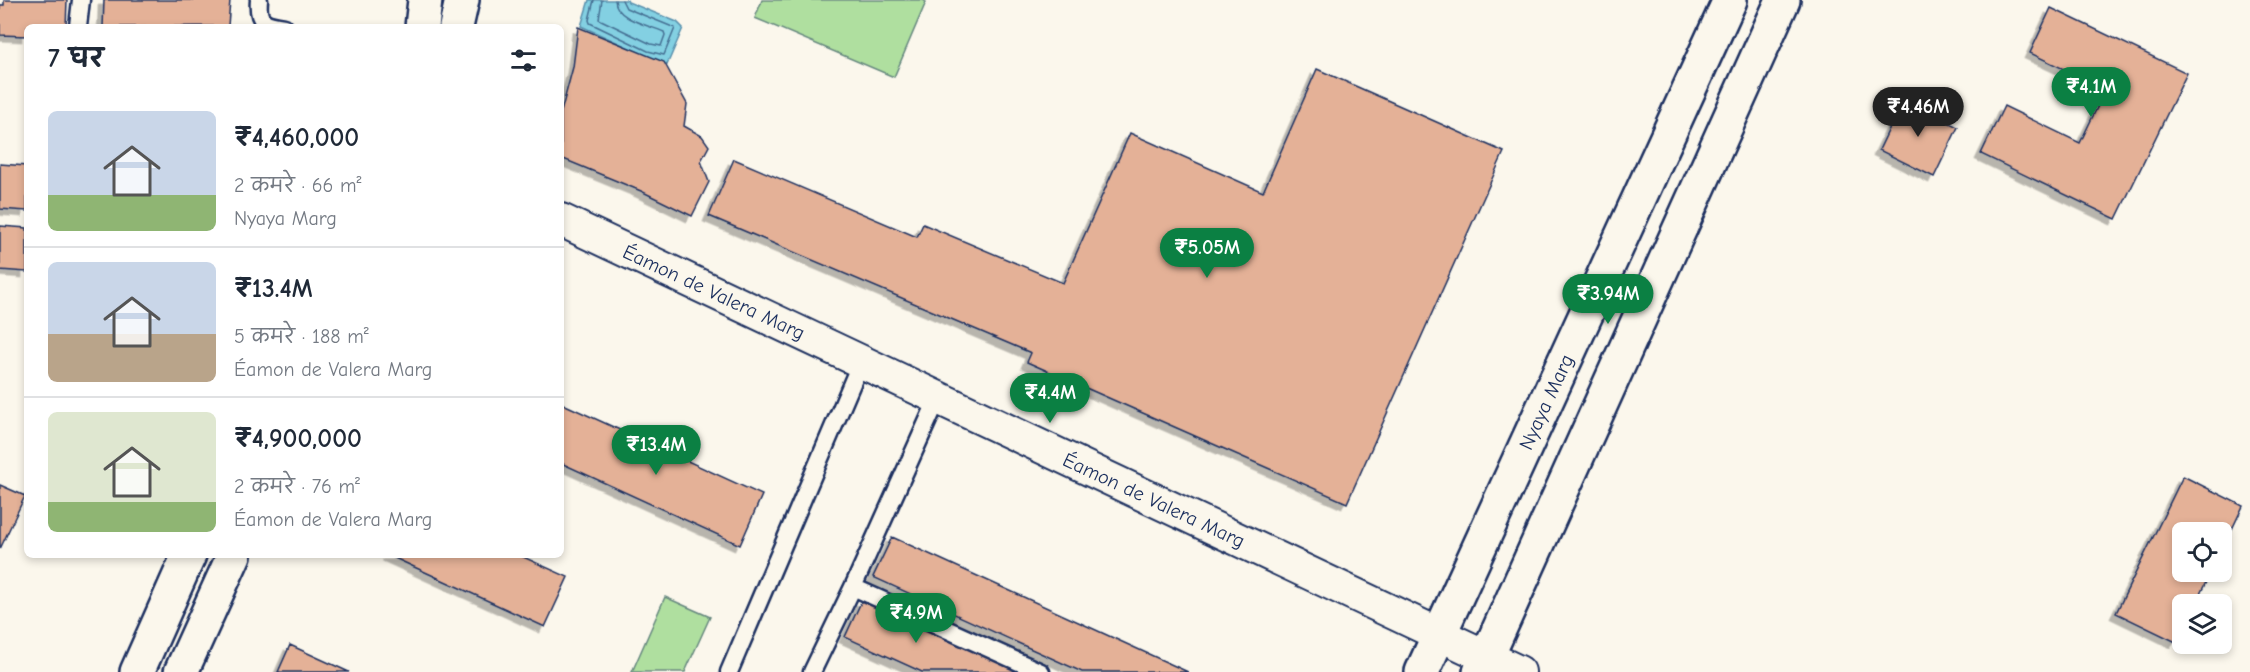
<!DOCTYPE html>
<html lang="hi">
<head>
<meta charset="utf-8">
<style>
  body { margin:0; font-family:"Comic Neue","Playpen Sans Deva",sans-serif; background:#f2f2f3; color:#1f2937; height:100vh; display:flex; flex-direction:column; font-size:22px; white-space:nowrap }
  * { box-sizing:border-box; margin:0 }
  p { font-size:20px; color:#747a83 }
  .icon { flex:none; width:33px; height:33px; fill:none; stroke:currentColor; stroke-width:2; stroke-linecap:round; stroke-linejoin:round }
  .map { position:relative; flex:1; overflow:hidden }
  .drawer { position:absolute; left:24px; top:24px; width:540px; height:534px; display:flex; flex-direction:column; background:#fff; border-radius:9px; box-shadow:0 3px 9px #0003 }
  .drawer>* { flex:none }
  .tools { position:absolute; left:2172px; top:522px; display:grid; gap:12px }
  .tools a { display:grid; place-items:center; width:60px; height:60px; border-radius:9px; background:#fff; box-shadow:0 3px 9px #0003; font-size:30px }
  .price { position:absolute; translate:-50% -51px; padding:0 14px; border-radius:21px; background:#0b8043; color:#fff; font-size:20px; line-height:39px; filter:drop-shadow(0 2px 3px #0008) }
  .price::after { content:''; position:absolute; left:50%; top:36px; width:18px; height:14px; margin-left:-9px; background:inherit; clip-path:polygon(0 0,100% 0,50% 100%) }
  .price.selected { background:#222; color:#fff }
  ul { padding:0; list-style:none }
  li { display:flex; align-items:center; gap:18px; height:150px; padding:0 24px }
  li+li { border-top:2px solid #e0e1e3 }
  li span { display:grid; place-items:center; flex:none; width:168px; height:120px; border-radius:9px; color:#555 }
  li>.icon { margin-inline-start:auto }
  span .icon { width:72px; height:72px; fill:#fffc; stroke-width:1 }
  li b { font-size:26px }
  h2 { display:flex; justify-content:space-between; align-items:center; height:72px; padding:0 24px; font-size:26px }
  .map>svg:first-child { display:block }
</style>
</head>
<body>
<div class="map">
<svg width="2250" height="672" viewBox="0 0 2250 672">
  <defs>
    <filter id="shadow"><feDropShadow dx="-5.5" dy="5.5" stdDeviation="0" flood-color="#0004"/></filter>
  </defs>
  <rect width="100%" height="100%" fill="#fbf7ec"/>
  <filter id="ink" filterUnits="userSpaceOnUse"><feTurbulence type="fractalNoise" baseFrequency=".0167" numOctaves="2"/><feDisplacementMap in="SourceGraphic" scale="12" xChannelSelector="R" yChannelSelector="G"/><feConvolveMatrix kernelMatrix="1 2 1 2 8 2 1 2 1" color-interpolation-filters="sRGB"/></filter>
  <g filter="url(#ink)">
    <!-- green -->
    <path fill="#afdf9f" stroke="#65877e" stroke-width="1.5" d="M762,0H923L926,2L894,77L755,18Z
      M665,597L710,617L685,672H632Z"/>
    <!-- water -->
    <path fill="#83d0e2" stroke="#5990ad" stroke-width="1.5" d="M589,0H627L628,2L677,22L683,28L667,65L581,26Z"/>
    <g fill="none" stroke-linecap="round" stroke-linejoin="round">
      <!-- shore -->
      <path stroke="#456f93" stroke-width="1.5" d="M594,0L589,20L590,23L648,51L664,55L675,28L626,8L622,0
        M602,0L599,19L651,44L661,46L665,35L664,32C649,25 616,20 615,0"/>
    </g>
    <!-- building -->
    <path fill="#e4b197" stroke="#1b2f5e" stroke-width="1.5" filter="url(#shadow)" d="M4,0H67L66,27H27V36L0,35V5H4Z
      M104,0H230L228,26L103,27Z
      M2051,8L2187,73L2116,219L1981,154L2004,106L2080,143L2106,89L2030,53Z
      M578,27L664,62L687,104L684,126L702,136L709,146L701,161L709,182L692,216L641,191L561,158V112L573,67Z
      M1317,69L1504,152L1347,503L1027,362L1031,353L709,216L734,159L917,237L923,224L1063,283L1130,133L1263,192Z
      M1903,100L1958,127L1934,177L1879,150Z
      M0,164L27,166V211L0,209Z
      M0,226L27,228V272L0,270Z
      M561,403L762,495L740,545L561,463Z
      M2183,476L2243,506L2222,550V532H2182V572H2211L2195,604H2182V630L2176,642L2116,613Z
      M0,485L25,496L0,549Z
      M892,537L1188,672H1082L873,577Z
      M388,555H519L568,577L545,627Z
      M862,600L1022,672H922L845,637Z
      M290,645L349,672H278Z"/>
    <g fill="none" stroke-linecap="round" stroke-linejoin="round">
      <!-- service casing -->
      <g stroke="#1b2f5e" stroke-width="21">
        <path id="service" d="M259,0C257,22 264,24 284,27
          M78,26L81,0
          M853,587L1041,672
          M729,672L861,362
          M812,672L853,587L938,398"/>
      </g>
      <!-- minor casing -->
      <g stroke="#1b2f5e" stroke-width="36">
        <path id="minor" d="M561,220L1519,672"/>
      </g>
      <!-- tertiary casing -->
      <g stroke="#1b2f5e" stroke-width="38">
        <path id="tertiary" d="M1422,672L1730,0
          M1480,672L1783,0"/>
      </g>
      <!-- secondary casing -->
      <g stroke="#1b2f5e" stroke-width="38">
        <path id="secondary" d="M422,27L425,0
          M456,27L462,0
          M137,672L189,555
          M181,672L234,555"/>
      </g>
      <!-- service -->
      <use href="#service" stroke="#fbf7ec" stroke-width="16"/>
      <!-- minor -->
      <use href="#minor" stroke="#fbf7ec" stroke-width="32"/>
      <!-- tertiary -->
      <use href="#tertiary" stroke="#fbf7ec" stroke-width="33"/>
      <!-- secondary -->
      <use href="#secondary" stroke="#fbf7ec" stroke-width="33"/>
    </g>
  </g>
  <g text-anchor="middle" stroke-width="4.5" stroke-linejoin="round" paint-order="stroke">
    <!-- street labels -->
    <g font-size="20" fill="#1b2f5e" stroke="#fbf7ec">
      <text transform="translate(714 292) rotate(25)" y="7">Éamon de Valera Marg</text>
      <text transform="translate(1546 402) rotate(-65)" y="7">Nyaya Marg</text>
      <text transform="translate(1154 500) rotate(25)" y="7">Éamon de Valera Marg</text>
    </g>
  </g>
</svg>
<div class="tools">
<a><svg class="icon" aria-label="locate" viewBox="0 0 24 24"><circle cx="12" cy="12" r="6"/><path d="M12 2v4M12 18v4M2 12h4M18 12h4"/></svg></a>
<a><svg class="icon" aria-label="layers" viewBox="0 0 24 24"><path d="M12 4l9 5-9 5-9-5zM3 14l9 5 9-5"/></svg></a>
</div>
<b class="price" style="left:2091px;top:118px">₹4.1M</b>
<b class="price selected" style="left:1918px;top:138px">₹4.46M</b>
<b class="price" style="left:1207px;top:279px">₹5.05M</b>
<b class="price" style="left:1608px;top:325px">₹3.94M</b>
<b class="price" style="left:1050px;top:424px">₹4.4M</b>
<b class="price" style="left:656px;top:476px">₹13.4M</b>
<b class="price" style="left:916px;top:644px">₹4.9M</b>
<section class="drawer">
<h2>7 घर<svg class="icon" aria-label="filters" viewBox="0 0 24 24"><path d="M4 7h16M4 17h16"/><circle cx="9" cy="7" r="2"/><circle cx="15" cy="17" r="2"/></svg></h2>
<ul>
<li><span style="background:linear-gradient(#c9d6e8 70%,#8fb573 0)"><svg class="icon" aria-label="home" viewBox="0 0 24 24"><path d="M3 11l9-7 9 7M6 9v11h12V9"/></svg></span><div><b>₹4,460,000</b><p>2 कमरे · 66 m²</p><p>Nyaya Marg</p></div></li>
<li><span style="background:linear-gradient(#c9d6e8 60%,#b9a48a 0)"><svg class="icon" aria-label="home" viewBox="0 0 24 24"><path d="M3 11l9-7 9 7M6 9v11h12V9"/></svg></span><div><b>₹13.4M</b><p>5 कमरे · 188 m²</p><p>Éamon de Valera Marg</p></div></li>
<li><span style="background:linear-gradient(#dfe7d0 75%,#8fb573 0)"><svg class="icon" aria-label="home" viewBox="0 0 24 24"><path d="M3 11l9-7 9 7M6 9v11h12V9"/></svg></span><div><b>₹4,900,000</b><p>2 कमरे · 76 m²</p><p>Éamon de Valera Marg</p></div></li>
</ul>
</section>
</div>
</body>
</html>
